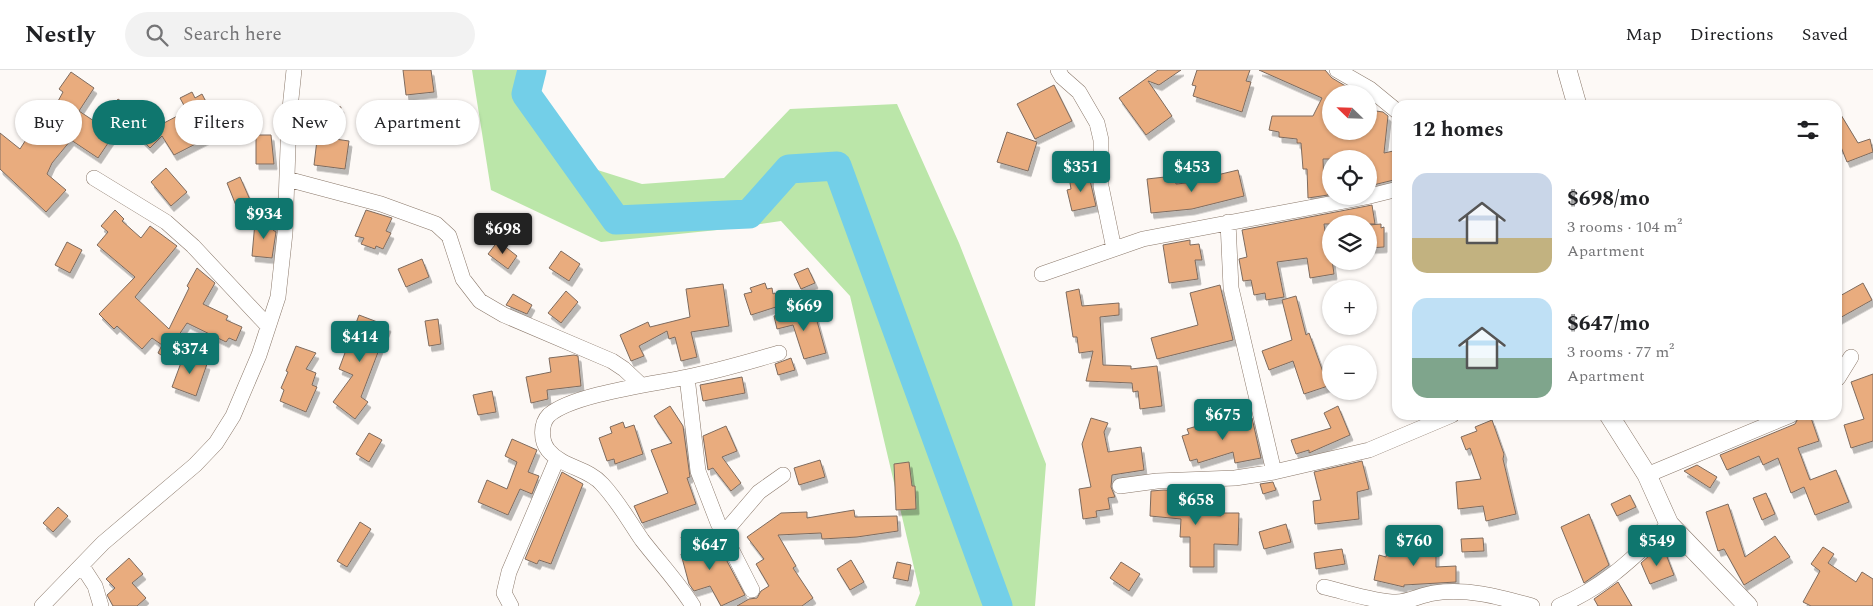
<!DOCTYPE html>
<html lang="en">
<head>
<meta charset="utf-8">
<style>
  body { margin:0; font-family:Spectral,serif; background:#f2f2f2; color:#202124; height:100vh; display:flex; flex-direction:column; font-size:19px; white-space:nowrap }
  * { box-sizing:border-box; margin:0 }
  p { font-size:16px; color:#757577 }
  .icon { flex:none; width:28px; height:28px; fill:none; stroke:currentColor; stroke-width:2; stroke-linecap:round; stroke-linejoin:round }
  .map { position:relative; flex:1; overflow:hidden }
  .panel { position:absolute; left:1392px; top:30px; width:450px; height:320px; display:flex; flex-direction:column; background:#fff; border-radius:15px; box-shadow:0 1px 4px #0004 }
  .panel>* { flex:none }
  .hud { position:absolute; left:15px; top:30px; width:475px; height:45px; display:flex; gap:10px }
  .needle { width:32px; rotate:293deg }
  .buttons { position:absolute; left:1322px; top:15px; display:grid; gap:10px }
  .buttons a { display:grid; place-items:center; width:55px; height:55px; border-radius:50%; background:#fff; box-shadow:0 1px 4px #0004; font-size:25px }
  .price { position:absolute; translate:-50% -42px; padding:0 11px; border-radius:5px; background:#0f766e; color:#fff; font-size:16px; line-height:32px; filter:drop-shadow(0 1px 2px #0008) }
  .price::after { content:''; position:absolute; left:50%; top:30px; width:15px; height:11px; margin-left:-8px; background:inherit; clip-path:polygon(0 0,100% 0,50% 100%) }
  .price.active { background:#222; color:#fff }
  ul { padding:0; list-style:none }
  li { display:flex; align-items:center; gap:15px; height:125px; padding:0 20px }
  li span { display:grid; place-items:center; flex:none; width:140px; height:100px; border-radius:15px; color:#555 }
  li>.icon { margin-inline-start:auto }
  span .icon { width:60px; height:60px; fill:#fffc; stroke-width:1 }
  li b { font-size:21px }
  h2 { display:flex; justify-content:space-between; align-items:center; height:60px; padding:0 20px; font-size:21px }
  .tag { padding:0 18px; border-radius:22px; background:#fff; box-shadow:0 1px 4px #0004; font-size:18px; line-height:45px }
  .tag.active { background:#0f766e; color:#fff }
  header { display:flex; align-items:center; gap:30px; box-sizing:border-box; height:70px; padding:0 25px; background:#fff; border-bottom:1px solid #e0e0e0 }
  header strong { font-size:24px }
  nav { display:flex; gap:28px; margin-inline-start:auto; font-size:18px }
  .search { width:350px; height:45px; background:#f2f2f2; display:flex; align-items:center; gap:12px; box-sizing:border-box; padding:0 18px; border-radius:28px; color:#757577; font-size:19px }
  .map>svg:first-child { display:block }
</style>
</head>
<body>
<header>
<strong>Nestly</strong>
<div class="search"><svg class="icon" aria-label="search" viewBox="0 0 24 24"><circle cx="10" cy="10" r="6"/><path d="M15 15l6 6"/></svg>Search here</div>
<nav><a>Map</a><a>Directions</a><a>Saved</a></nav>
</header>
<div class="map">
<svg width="1873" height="536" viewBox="0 0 1873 536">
  <defs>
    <filter id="shadow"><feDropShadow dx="3" dy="5.5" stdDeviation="0" flood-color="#0004"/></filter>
  </defs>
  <rect width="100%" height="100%" fill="#fdf9f6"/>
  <!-- green -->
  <path fill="#bbe6a9" d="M472,0H525V3L588,97L642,114L724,108L790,39L897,34L959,173L1046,394L1035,536H915L920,523L850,226L781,151L727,159L601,172L491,120Z"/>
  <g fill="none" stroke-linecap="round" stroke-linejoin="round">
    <!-- river -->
    <path stroke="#73cfe8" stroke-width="29" d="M532,0L526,24L616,150L749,144L789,99L837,96L998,536"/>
  </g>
  <!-- building -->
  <path fill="#e9ac7e" stroke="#7e6b5e" filter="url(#shadow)" d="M403,0H431L434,22L406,25Z
    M1158,0H1181L1159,15L1148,11L1172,46L1146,65L1119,28Z
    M1197,0H1250L1246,11L1251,12L1242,42L1193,26L1196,16L1192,15Z
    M1259,0H1325L1332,8L1359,24H1331V61H1369V40L1383,42L1388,46L1384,83L1398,80V109L1369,116V89H1323L1324,114H1328V125L1308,128L1307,99H1303L1301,73H1297V69L1279,67V62L1269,60L1272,46H1313L1322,28Z
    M71,2L94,18L79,41L100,55L118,29L145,48L150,42L162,54L187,41L180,28L192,22L195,28L202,24L221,61L174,85L162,66L150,78L123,51L98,88L71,70L52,93L47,104L66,120L46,142L0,99V63L20,79L38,51L45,55L63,22L59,19Z
    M1054,15L1072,51L1035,69L1017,34Z
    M312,32L341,37L335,69L349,71L345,99L314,95L319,53L309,52Z
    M1838,40L1858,73L1870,69L1873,82L1847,92L1841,77L1838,79Z
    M1007,62L1037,72L1028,101L997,92Z
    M256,65H271L274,94H256Z
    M166,98L187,122L171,136L151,112Z
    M1238,100L1244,126L1192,139L1151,143L1147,109L1174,106L1176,114L1218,110L1217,105Z
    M1082,104V108L1089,106L1096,136L1072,141L1067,120L1071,119L1069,107Z
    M240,107L251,132L237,138L227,113Z
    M1372,135L1375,154H1324L1328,182H1331L1334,204L1310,208L1307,188L1277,192L1284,227L1266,230L1265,223L1254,225L1251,210L1243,211L1239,189L1247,187L1242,160Z
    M115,140L124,149L122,151L141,168L150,156L177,176L135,227L169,259L189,218L187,216L197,198L215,213L203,234L228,246L226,250L242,257L236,271L229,268L226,272L187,253L164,287L158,283L162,275L152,268L142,279L117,256L114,259L99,244L135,207L97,175L108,162L101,156Z
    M366,140L392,148L386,161L391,163L383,179L376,176L375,179L361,174L364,168L355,166Z
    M255,152L274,153L273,160L276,162L272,188L252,186Z
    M1381,154V158L1384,157V177L1369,178V155Z
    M1190,170V175L1199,174L1202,190H1195L1198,209L1169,213L1163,175Z
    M498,171L517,186L508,199L488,184Z
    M67,172L82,180L70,203L55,195Z
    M561,181L580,194L569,211L549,198Z
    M422,189L429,207L406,217L398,199Z
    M808,198L815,213L801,219L794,204Z
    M765,213L767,219L772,218L773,224L775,223L779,236L751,245L744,224L752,222L750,218Z
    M1863,213L1872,230L1838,249V227Z
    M723,214L729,256L691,262L697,287L681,291L675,267L669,269L667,261L639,276L644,286L631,291L620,265L648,252L650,257L690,247L686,219Z
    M1220,215L1233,270L1157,289L1151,268L1198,255L1190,223Z
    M1079,219L1082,236L1119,233V245L1100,247L1103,295L1131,296V299L1157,296L1162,336L1140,339L1138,321L1133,322L1132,313L1086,311L1093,281L1079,283L1077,267H1073L1066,222Z
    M566,221L578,232L561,253L548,243Z
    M513,224L532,235L527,244L506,235Z
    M1296,226L1306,265L1309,263L1328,316L1304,324L1293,291L1269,300L1262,281L1292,270L1282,230Z
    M799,239L801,247L815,244L826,283L804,289L793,255L777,259L774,246Z
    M359,245L388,256L361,327L368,332L355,349L333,332L353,305L339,299Z
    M438,249L441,274L429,276L425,251Z
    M296,276L316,283L306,299L316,303L312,315L317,317L306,342L280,331L284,320L281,318L288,302L286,301Z
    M185,282L197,286L195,290L207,294L196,326L172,317Z
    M574,285L578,286L581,316L547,320L548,329L531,333L526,307L551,302L549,288Z
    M791,288L795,300L778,305L775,294Z
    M1873,304V371L1851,378L1844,355L1864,349L1851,312Z
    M742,307L745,323L703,331L700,315Z
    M492,321L496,342L478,345L473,325Z
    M670,336L683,356L690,407L687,408L696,434L642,453L634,436L668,423L651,380L672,373L654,346Z
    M1338,336L1350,365L1309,383V380L1296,384L1291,370L1331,358L1324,343Z
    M1800,345H1810L1819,371L1798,378L1810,410L1836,400L1849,432L1815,445L1804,417L1791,423L1778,388L1763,395L1759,386L1727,400L1720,385L1795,354Z
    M1091,348L1108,353L1104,362L1108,382L1141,377L1144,400L1112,405L1111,417L1115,427L1108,428L1110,439L1096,441L1097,447L1083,449L1079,419L1091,417L1082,374Z
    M1252,348L1261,388L1235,393L1233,382L1198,393L1197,389L1190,391L1182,366L1189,364L1187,359L1204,354L1205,356L1235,349L1236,353Z
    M1492,350L1504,384L1503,389L1516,444L1486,451L1483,436L1458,439L1456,412L1481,409L1470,378L1466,380L1461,367L1477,361L1475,357Z
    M623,352L625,358L634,355L643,384L615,394L614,389L607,391L599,368L612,363L610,357Z
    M726,356L737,381L722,387L741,413L731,421L713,398L708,400L703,366Z
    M369,363L382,370L369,392L356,384Z
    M512,369L537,380L528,402L539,406L532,424L520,419L508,445L478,432L487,410L507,419L517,392L505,386Z
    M820,390L825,407L799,415L794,398Z
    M1362,391L1369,419L1357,422L1359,449L1315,454L1313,431L1321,430L1314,402Z
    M909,392L912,416H915L916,439L896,440L894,394Z
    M1697,395L1717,407L1710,418L1684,401Z
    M562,402L583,414L551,494L539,490L537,494L525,489Z
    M1273,412L1276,420L1263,424L1260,414Z
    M1164,420L1188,421V443L1221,446V443H1239L1238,475L1214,474V497H1190V467H1180L1181,449L1150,446L1151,421Z
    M1766,423L1775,444L1762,450L1753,428Z
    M1630,425L1636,437L1617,446L1611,434Z
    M1728,434L1745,487L1775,466L1790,487L1744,515L1724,479L1718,481L1706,442Z
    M58,437L68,446L53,462L43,453Z
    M854,440L855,447L897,446L898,461L857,467L822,469L821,463L778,465L796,496L793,498L813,528L802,536H737L749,529L757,528L761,521L769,516L756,494L764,489L747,467L781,443L807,442V448Z
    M1589,444L1609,495L1584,513L1561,457Z
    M360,452L371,459L347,497L337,491Z
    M1286,454L1291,472L1264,479L1259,462Z
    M695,463L704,482L719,476L745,525L721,536L710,516L694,521L689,514L681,484L686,482L681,467Z
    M1483,468L1484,481L1462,482L1461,469Z
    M1415,470H1436V497L1456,496V512L1404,515V517L1374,510L1379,485L1386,487L1387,481L1415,488Z
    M1823,477L1834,484L1828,493L1856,512L1862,502L1873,509V536H1811L1803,532L1820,501L1811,494Z
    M1342,479L1345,494L1316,499L1314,483Z
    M1664,479L1674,505L1650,514L1641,493L1650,485Z
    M129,488L143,504L132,513L146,528L137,536H113L107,525L115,518L106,509Z
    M851,490L864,512L850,520L837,499Z
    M897,492L911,495L908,511L893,508Z
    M1121,492L1140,504L1129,521L1110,508Z
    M1618,512L1632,536H1598L1594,529Z"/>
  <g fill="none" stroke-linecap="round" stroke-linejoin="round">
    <!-- minor casing -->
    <g stroke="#8a786a" stroke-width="16">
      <path id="minor" d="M1058,0L1062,7L1079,22L1097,53L1101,70V116L1114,179
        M1337,0L1370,19L1398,42
        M94,108L166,152L193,176L268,256
        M287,109L381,134L436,154L449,166L463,209L480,231L504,245L612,291L624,299L641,315
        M1228,152L1231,218L1274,402
        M1042,204L1143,169L1366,127L1398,119
        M687,307L698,401L718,453L752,520
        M1838,308L1851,287
        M1647,405L1791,345
        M1120,416L1157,411L1235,408L1274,402L1369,380L1452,345
        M723,464L759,422L783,405
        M82,496L95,516L101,536
        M1324,517C1346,522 1375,532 1396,532C1410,532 1420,525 1434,523C1468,518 1499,527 1532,536
        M42,536L103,473L195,395L216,373L233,346L259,285L278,227L285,163L289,48L294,0
        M511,536L504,523L509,502L557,389
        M693,536C678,512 659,492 642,470C629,451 618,431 602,414C588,398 563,398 548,380C541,371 540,354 549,345C573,324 654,314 687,307C718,301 748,292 779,283
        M1559,536C1606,516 1633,488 1669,454"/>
    </g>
    <!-- tertiary casing -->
    <g stroke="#8a786a" stroke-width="20">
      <path id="tertiary" d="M1567,0L1577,35
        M1609,345L1647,405L1669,454L1748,536"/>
    </g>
    <!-- minor -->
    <use href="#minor" stroke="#fff" stroke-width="15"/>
    <!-- tertiary -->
    <use href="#tertiary" stroke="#fff" stroke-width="19"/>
  </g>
</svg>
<div class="buttons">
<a><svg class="needle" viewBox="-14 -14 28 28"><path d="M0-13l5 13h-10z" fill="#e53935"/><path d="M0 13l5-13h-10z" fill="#757577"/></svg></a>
<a><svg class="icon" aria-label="locate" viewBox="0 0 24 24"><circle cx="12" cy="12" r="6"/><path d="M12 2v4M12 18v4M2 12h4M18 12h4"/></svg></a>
<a><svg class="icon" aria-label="layers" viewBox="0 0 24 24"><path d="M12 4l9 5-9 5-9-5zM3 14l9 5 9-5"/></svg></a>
<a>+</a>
<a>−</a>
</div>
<b class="price" style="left:1081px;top:123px">$351</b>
<b class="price" style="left:1192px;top:123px">$453</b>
<b class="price" style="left:264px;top:170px">$934</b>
<b class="price active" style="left:503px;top:185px">$698</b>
<b class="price" style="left:804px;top:262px">$669</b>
<b class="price" style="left:360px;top:293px">$414</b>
<b class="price" style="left:190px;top:305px">$374</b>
<b class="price" style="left:1223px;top:371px">$675</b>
<b class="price" style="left:1196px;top:456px">$658</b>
<b class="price" style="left:1414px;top:497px">$760</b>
<b class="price" style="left:1657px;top:497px">$549</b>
<b class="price" style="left:710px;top:501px">$647</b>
<div class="hud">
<a class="tag">Buy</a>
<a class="tag active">Rent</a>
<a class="tag">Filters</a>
<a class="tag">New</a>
<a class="tag">Apartment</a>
</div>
<section class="panel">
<h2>12 homes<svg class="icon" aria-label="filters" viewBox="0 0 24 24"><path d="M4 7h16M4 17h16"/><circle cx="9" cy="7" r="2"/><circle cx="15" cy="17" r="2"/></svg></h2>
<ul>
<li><span style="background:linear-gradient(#c9d6e8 65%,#c2b280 0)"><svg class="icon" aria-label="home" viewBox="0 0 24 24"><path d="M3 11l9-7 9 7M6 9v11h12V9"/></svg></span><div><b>$698/mo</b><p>3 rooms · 104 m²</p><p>Apartment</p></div></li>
<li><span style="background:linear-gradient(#bfe0f5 60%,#7fa58c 0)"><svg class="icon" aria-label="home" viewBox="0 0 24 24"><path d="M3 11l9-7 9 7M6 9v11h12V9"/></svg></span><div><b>$647/mo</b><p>3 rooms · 77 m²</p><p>Apartment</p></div></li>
</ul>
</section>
</div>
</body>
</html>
